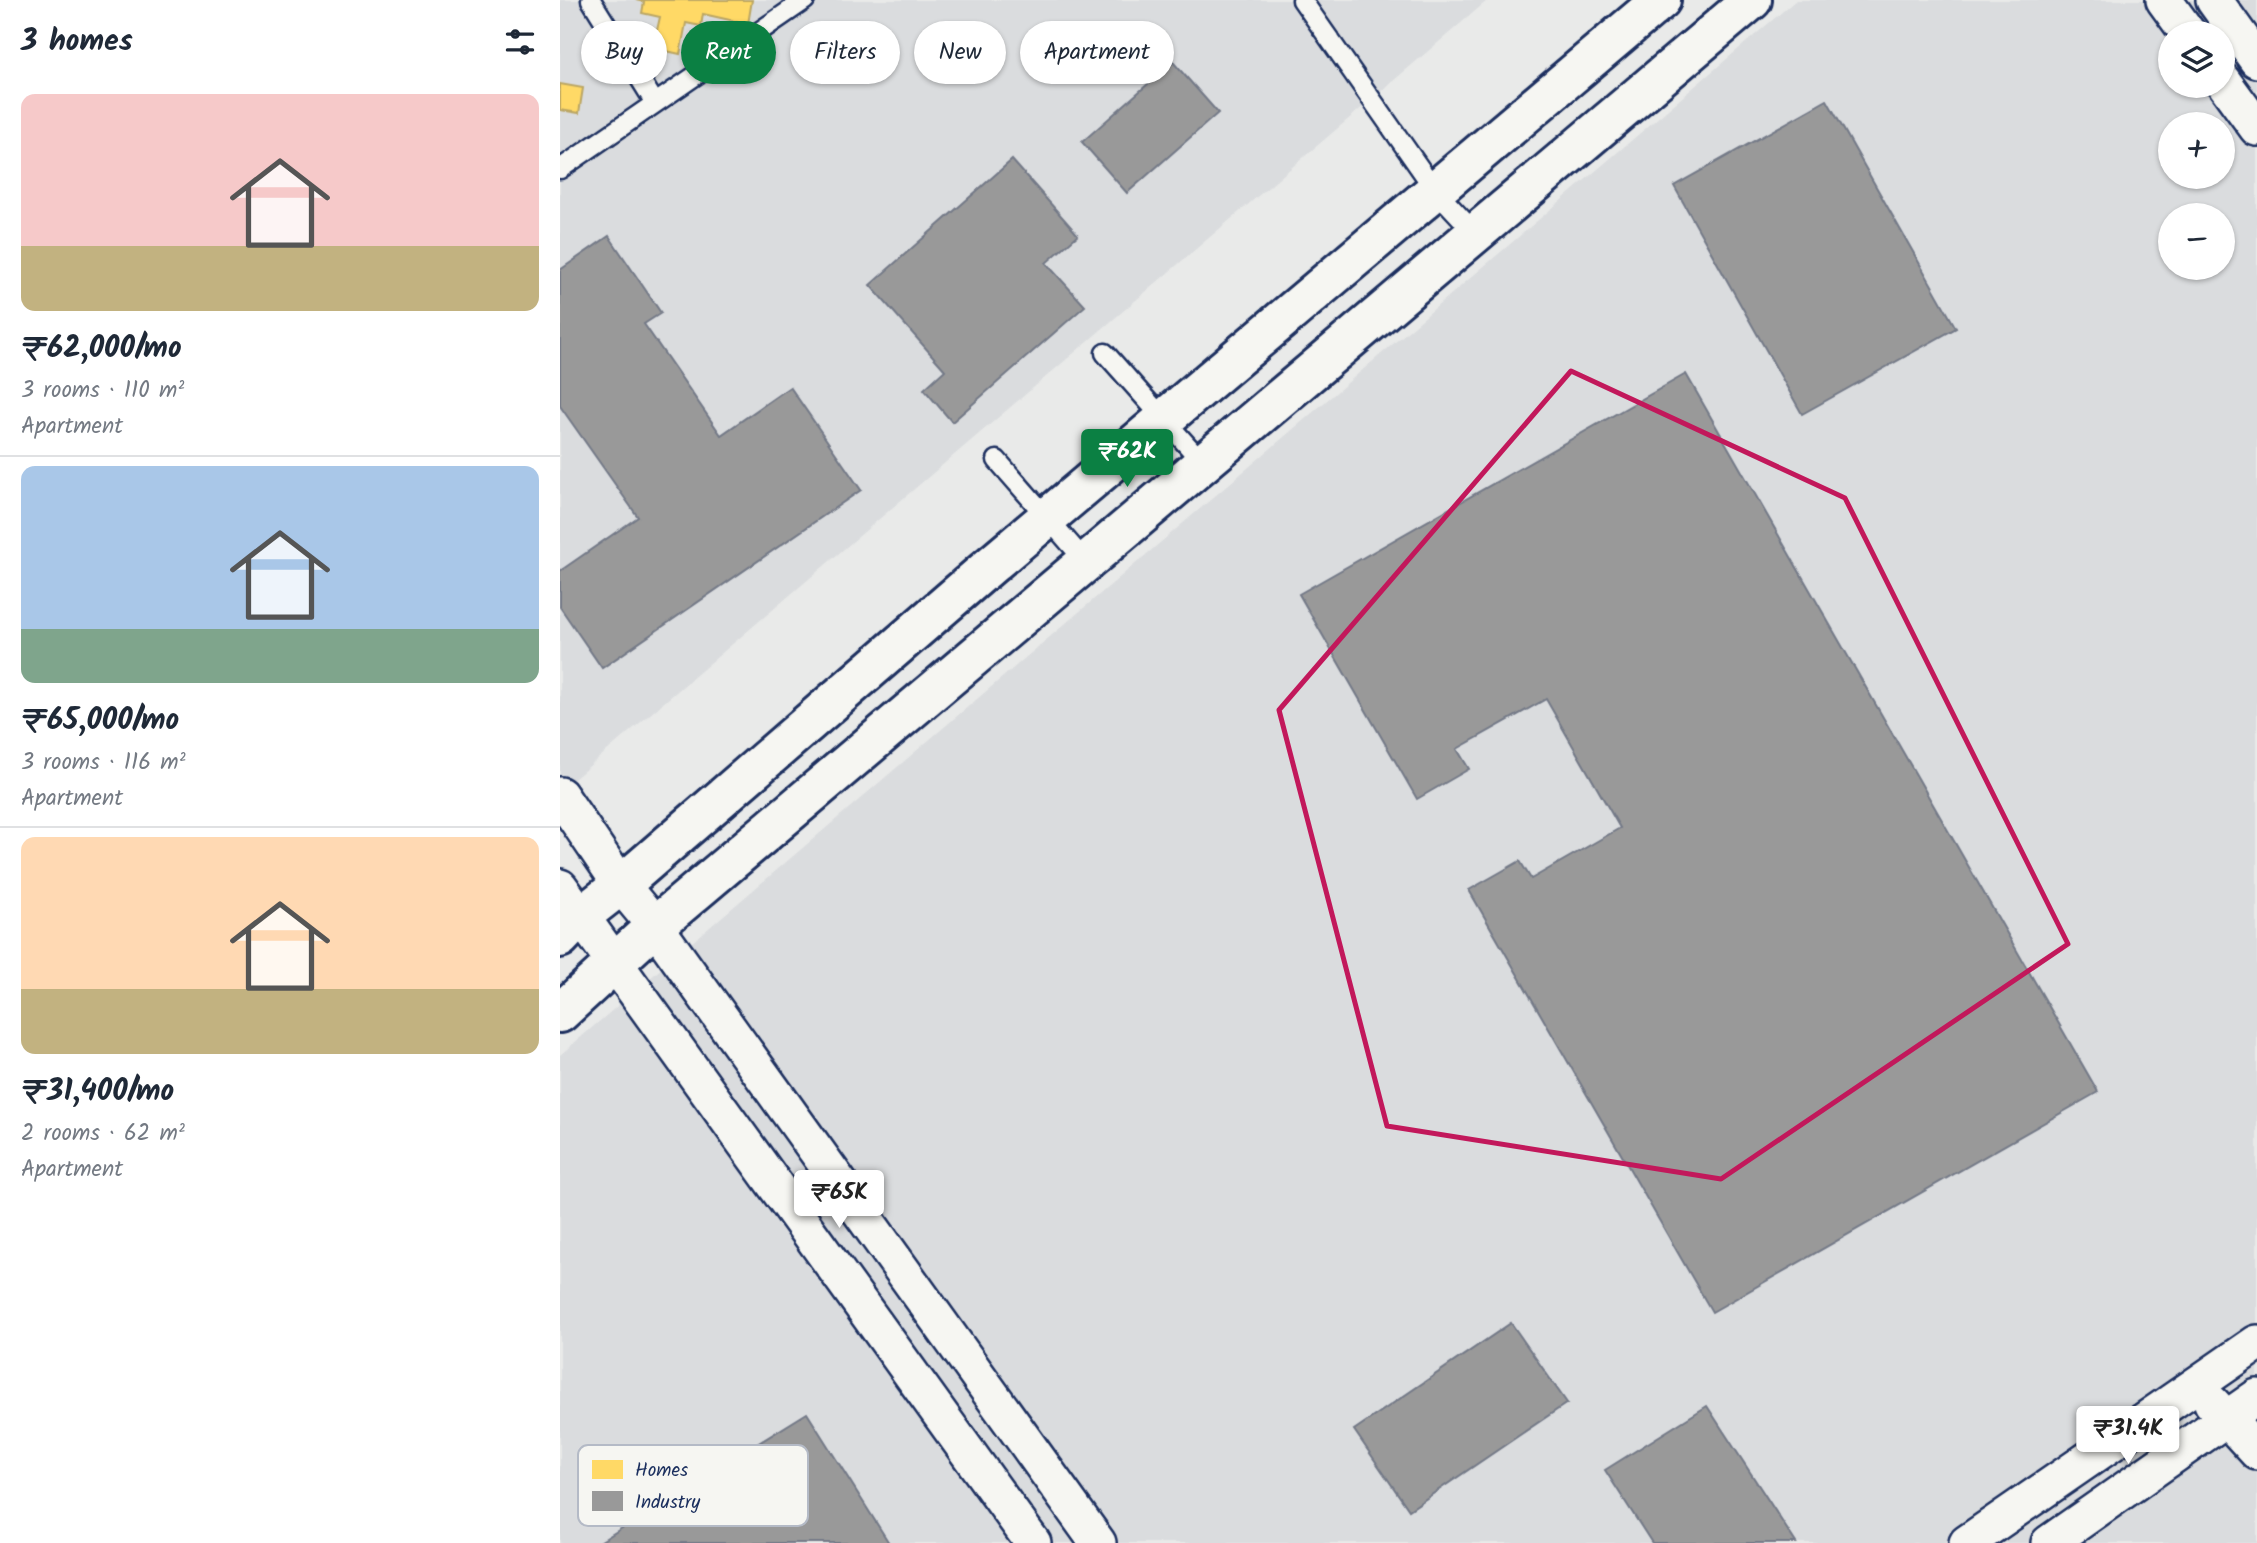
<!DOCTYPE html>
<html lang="en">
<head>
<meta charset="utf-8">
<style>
  body { margin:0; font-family:Kalam,sans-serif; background:#f2f2f3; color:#1f2937; height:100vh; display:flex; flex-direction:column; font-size:26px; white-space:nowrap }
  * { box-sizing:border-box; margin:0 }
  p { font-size:23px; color:#747a83 }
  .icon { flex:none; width:38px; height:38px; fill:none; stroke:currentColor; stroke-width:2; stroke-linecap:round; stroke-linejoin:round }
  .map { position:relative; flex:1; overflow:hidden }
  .details { display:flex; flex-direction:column; background:#fff; width:560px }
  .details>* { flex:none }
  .guide { position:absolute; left:21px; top:21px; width:665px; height:63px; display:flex; gap:14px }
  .controls { position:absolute; left:1598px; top:21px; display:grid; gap:14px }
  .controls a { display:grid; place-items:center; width:77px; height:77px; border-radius:50%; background:#fff; box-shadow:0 2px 5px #0004; font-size:35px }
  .price { position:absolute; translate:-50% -60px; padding:0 16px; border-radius:7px; background:#fff; color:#222; font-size:23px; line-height:46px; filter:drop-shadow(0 2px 4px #0008) }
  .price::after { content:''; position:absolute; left:50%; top:42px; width:21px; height:16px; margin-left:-10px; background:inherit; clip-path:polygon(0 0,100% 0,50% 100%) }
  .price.selected { background:#0b8043; color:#fff }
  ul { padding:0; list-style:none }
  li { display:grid; align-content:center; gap:14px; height:371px; padding:0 21px }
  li+li { border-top:2px solid #e0e1e3 }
  li span { display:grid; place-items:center; height:217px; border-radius:14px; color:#555 }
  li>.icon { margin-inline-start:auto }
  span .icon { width:126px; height:126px; fill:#fffc; stroke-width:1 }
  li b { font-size:30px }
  h2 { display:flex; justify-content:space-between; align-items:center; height:84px; padding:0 21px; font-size:30px }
  .pill { padding:0 24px; border-radius:32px; background:#fff; box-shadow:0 2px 5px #0004; font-size:24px; line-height:63px }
  .pill.selected { background:#0b8043; color:#fff }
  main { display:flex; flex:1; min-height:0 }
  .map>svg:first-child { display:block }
</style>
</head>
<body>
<main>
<section class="details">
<h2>3 homes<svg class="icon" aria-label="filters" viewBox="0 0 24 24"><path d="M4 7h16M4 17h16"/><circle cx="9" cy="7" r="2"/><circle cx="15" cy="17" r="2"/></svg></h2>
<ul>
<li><span style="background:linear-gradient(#f6c9c9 70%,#c2b280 0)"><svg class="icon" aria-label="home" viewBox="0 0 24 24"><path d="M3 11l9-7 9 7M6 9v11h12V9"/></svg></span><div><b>₹62,000/mo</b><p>3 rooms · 110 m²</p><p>Apartment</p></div></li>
<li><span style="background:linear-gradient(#a9c7e8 75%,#7fa58c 0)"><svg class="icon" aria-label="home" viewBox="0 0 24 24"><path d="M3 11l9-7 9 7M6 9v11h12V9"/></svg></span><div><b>₹65,000/mo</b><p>3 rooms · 116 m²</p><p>Apartment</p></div></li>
<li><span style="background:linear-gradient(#ffd9b3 70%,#c2b280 0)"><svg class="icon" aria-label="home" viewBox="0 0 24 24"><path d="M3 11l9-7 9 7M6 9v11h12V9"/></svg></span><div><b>₹31,400/mo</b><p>2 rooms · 62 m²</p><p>Apartment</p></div></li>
</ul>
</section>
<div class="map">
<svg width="1697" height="1543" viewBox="0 0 1697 1543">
  <rect width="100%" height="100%" fill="#e9eae9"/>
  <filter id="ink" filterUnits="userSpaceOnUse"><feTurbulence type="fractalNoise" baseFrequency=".0143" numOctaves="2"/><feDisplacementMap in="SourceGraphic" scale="14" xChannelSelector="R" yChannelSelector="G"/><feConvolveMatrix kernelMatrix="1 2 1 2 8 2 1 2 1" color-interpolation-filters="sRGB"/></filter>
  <g filter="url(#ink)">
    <!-- built -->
    <path fill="#dadcde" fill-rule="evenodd" d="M0,0H928L0,791Z
      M1236,0H1697V1543H0V1055ZM1610,33H1662V86H1610ZM1610,124H1662V177H1610ZM1610,215H1662V268H1610Z"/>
    <!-- homes -->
    <path fill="#ffd966" stroke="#bba664" stroke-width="2" d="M76,0H192L188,24L143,14L141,26L126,23L120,54L93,48L100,17L82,13L84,2Z
      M0,84L23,88L19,113L0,110Z"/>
    <!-- industry -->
    <path fill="#999" stroke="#737987" stroke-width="2" d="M613,62L658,113L567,193L522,142Z
      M1267,100L1396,328L1242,414L1114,186Z
      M452,160L518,235L486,263L525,306L392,422L364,389L385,370L310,285Z
      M49,236L101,313L84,324L161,435L230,387L301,490L42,668L0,607V571L78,517L0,406V270Z
      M1126,374L1538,1092L1152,1312L909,890L960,861L971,879L1060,828L986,699L897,749L909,769L857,799L739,594Z
      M951,1323L1007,1403L849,1510L794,1430Z
      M1147,1406L1236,1543H1092L1045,1470Z
      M247,1413L329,1543H38Z"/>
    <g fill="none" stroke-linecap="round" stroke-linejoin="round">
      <!-- lane casing -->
      <g stroke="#1b2f5e" stroke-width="23">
        <path id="lane" d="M31,0L95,103
          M742,0L875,190L916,234
          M0,169L245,0
          M545,353L643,463
          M437,460L526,562"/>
      </g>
      <!-- street casing -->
      <g stroke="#1b2f5e" stroke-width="40">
        <path id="street" d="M1604,0L1628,33
          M1654,0L1697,60
          M1662,80L1697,128
          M0,795L61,885L95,926L538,1543
          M0,887L473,1543
          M1652,1403L1697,1452
          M1407,1543L1697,1343
          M1489,1543L1697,1397"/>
      </g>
      <!-- secondary casing -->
      <g stroke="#1b2f5e" stroke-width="44">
        <path id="secondary" d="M0,938L20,917L61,885L430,566L1101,0
          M0,1013L95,926L1192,0"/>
      </g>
      <!-- lane -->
      <use href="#lane" stroke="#f6f6f2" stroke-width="18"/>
      <!-- street -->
      <use href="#street" stroke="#f6f6f2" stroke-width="35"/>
      <!-- secondary -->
      <use href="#secondary" stroke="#f6f6f2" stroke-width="38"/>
    </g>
  </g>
  <!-- marked area -->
  <path fill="none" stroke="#c2185b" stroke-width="5" stroke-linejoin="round" d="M1011,371L1285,498L1508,944L1161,1179L827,1126L719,710Z"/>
  <!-- legend -->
  <rect x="18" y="1445" width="230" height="81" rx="10" fill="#f6f6f2" stroke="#b4bac6" stroke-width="2"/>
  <rect x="32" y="1460" width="31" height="19" fill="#ffd966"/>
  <rect x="32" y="1491" width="31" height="20" fill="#999"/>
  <g font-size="19" fill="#1b2f5e">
    <text x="75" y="1476">Homes</text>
    <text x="75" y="1508">Industry</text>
  </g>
</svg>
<div class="controls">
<a><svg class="icon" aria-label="layers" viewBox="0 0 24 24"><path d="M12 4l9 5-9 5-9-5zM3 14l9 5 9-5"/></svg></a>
<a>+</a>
<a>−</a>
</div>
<b class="price selected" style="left:567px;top:489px">₹62K</b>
<b class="price" style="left:279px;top:1230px">₹65K</b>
<b class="price" style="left:1568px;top:1466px">₹31.4K</b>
<div class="guide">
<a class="pill">Buy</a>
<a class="pill selected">Rent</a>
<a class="pill">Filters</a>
<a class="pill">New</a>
<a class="pill">Apartment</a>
</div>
</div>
</main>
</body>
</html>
